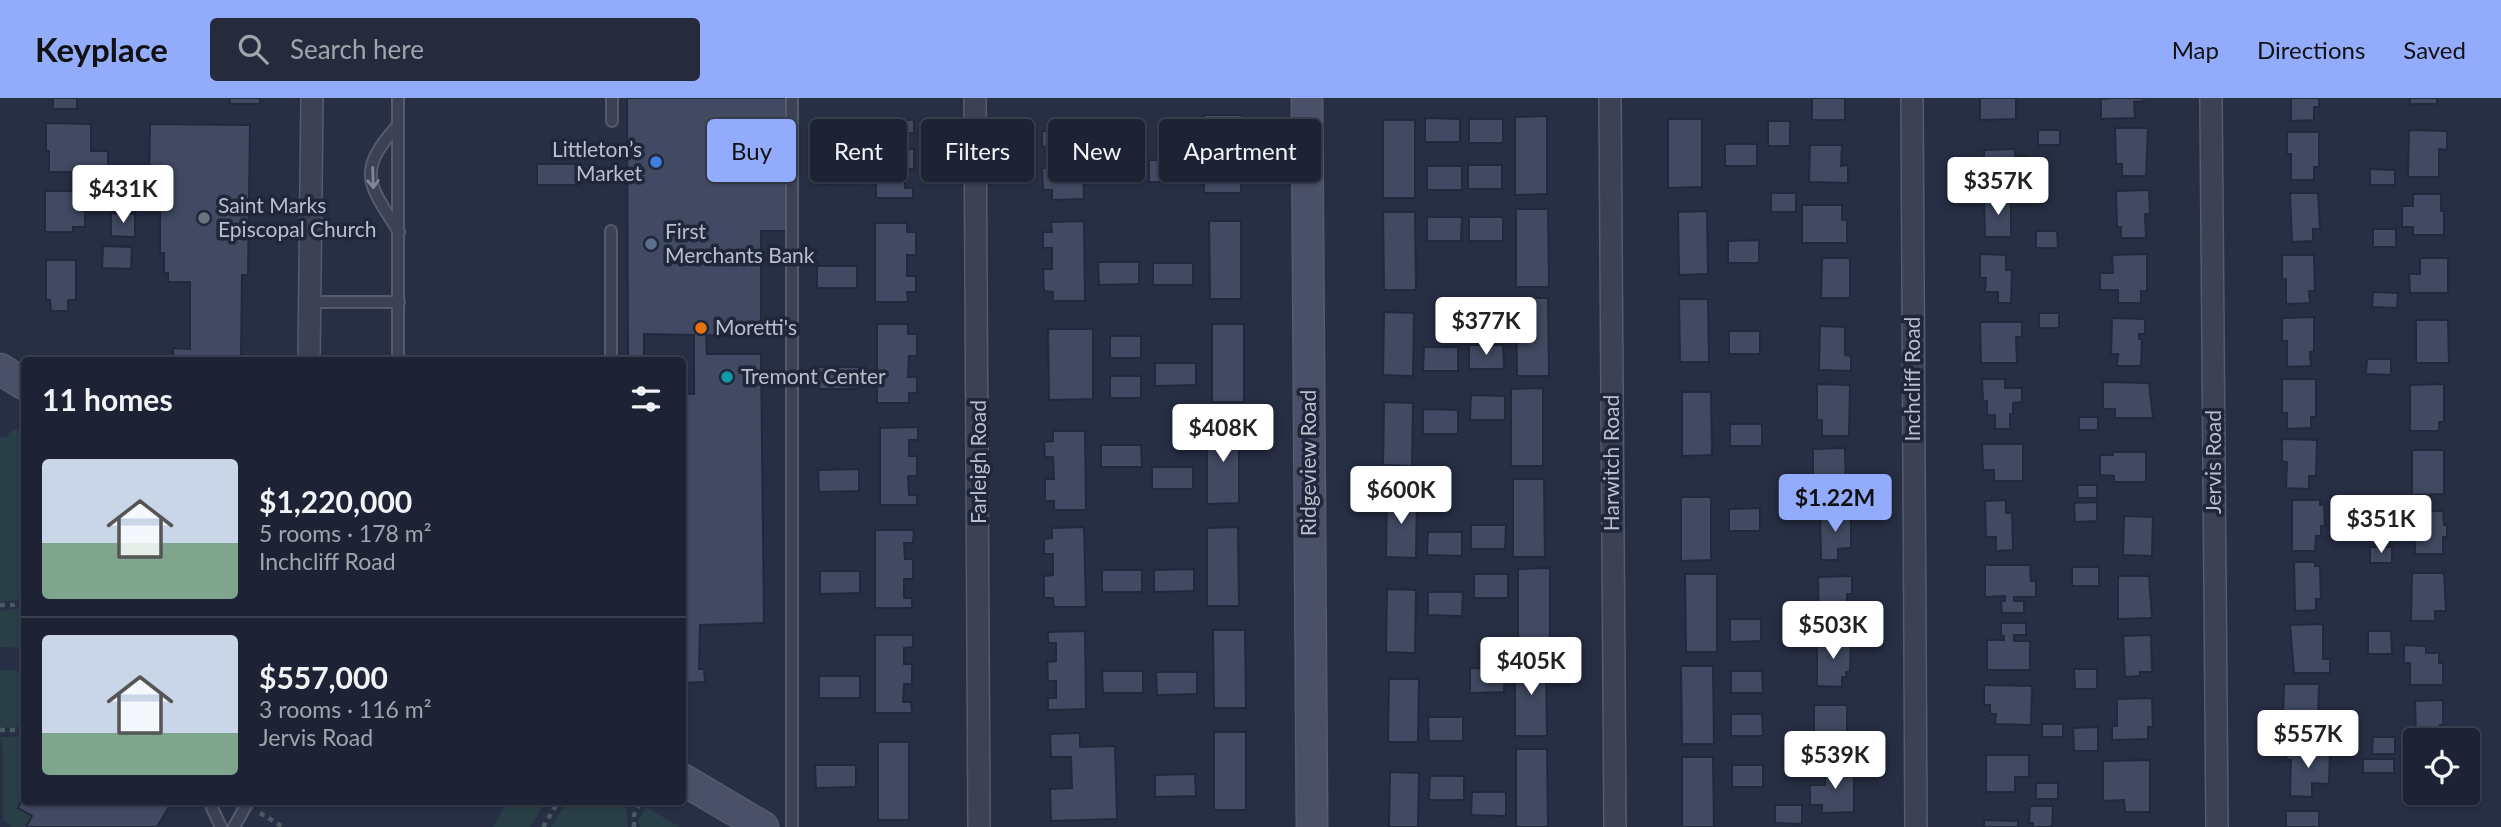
<!DOCTYPE html>
<html lang="en">
<head>
<meta charset="utf-8">
<style>
  body { margin:0; font-family:Lato,sans-serif; background:#252b3c; color:#f1f3f6; height:100vh; display:flex; flex-direction:column; font-size:26px; white-space:nowrap }
  * { box-sizing:border-box; margin:0 }
  p { font-size:23px; color:#a0a4ac }
  .icon { flex:none; width:38px; height:38px; fill:none; stroke:currentColor; stroke-width:2; stroke-linecap:round; stroke-linejoin:round }
  .map { position:relative; flex:1; overflow:hidden }
  .details { position:absolute; left:21px; top:259px; width:665px; height:448px; display:flex; flex-direction:column; background:#1d2334; border-radius:7px; box-shadow:0 2px 5px #0004,0 0 0 2px #3b404f }
  .details>* { flex:none }
  .banner { position:absolute; left:707px; top:21px; width:665px; height:63px; display:flex; gap:14px }
  .controls { position:absolute; left:2403px; top:630px; display:grid; gap:14px }
  .controls a { display:grid; place-items:center; width:77px; height:77px; border-radius:7px; background:#1d2334; box-shadow:0 2px 5px #0004,0 0 0 2px #3b404f; font-size:35px }
  .price { position:absolute; translate:-50% -60px; padding:0 16px; border-radius:7px; background:#fff; color:#222; font-size:23px; line-height:46px; filter:drop-shadow(0 2px 4px #0008) }
  .price::after { content:''; position:absolute; left:50%; top:42px; width:21px; height:16px; margin-left:-10px; background:inherit; clip-path:polygon(0 0,100% 0,50% 100%) }
  .price.current { background:#92abfa; color:#111 }
  ul { padding:0; list-style:none }
  li { display:flex; align-items:center; gap:21px; height:175px; padding:0 21px }
  li+li { border-top:2px solid #3b404f }
  li span { display:grid; place-items:center; flex:none; width:196px; height:140px; border-radius:7px; color:#555 }
  li>.icon { margin-inline-start:auto }
  span .icon { width:84px; height:84px; fill:#fffc; stroke-width:1 }
  li b { font-size:30px }
  h2 { display:flex; justify-content:space-between; align-items:center; height:84px; padding:0 21px; font-size:30px }
  .tag { padding:0 24px; border-radius:7px; background:#1d2334; box-shadow:0 2px 5px #0004,0 0 0 2px #3b404f; font-size:24px; line-height:63px }
  .tag.current { background:#92abfa; color:#111 }
  header { display:flex; align-items:center; gap:42px; box-sizing:border-box; height:98px; padding:0 35px; background:#92abfa; color:#111 }
  header strong { font-size:33px }
  nav { display:flex; gap:38px; margin-inline-start:auto; font-size:24px }
  .search { width:490px; height:63px; background:#252b3c; display:flex; align-items:center; gap:18px; box-sizing:border-box; padding:0 24px; border-radius:7px; color:#a0a4ac; font-size:26px }
  .map>svg:first-child { display:block }
</style>
</head>
<body>
<header>
<strong>Keyplace</strong>
<div class="search"><svg class="icon" aria-label="search" viewBox="0 0 24 24"><circle cx="10" cy="10" r="6"/><path d="M15 15l6 6"/></svg>Search here</div>
<nav><a>Map</a><a>Directions</a><a>Saved</a></nav>
</header>
<div class="map">
<svg width="2501" height="729" viewBox="0 0 2501 729">
  <rect width="100%" height="100%" fill="#272f45"/>
  <!-- green -->
  <path fill="#293e46" d="M24,330V499L17,502L0,504V339H6L12,332Z
    M24,509V550L0,549V513Z
    M0,572H12L24,576V629H0Z
    M24,638V699L18,710L32,718L26,729H12L3,722V653L0,639Z
    M507,704H545L530,729H493Z
    M567,704H626L628,729H551Z
    M646,709L680,729H640L638,722Z"/>
  <!-- building -->
  <path fill="#414a62" stroke="#22293c" stroke-width="2" d="M53,0H77V11H53Z
    M230,0H260V6H230Z
    M627,0H790L792,133H761V239L706,237L707,256H761L764,525L700,527L699,571H704L705,584L682,585V296H694V237L644,236V262H628Z
    M1812,0H1845V22H1812Z
    M1980,0H2016V21L1980,22Z
    M2113,0H2144V3L2134,4L2135,20L2101,21V1Z
    M2291,0H2319V9H2314V22L2291,23Z
    M2410,0H2437V6H2410Z
    M1204,17H1242V29H1233L1234,46H1241L1242,65H1233V84H1241V95H1204Z
    M1547,18V96L1515,97V19Z
    M1425,20L1460,21V44H1425Z
    M1469,21H1503V45H1469Z
    M1668,21H1702V89L1668,90Z
    M876,22H914V35H905L906,51H914V71H905V90H913V100H876Z
    M1083,22L1084,101L1052,102V92H1043L1042,70H1051V48L1042,49V33H1051L1050,23Z
    M1383,22H1415V100H1383Z
    M1768,23H1790V48H1768Z
    M46,25L91,26V53H108V74H49V53H46Z
    M150,26L250,27L248,177H242L241,262H173V250L190,251V184H168V175H164V155H160V84H149Z
    M2115,30H2148L2146,78H2122V66H2116Z
    M2038,32H2060V47H2038Z
    M2409,32L2447,33V52L2439,51V79H2408Z
    M2287,34H2319V69H2314V82H2291V56H2287Z
    M1725,46H1757V68H1725Z
    M1810,47H1842L1841,68L1848,67V85L1809,84Z
    M2015,51V58H2027V79H2014V83H1984L1981,61H1984V52Z
    M1141,62V84L1100,85V63Z
    M1149,62H1189V84H1149Z
    M861,63V85L821,86V64Z
    M537,66H576L577,87H537Z
    M1468,67H1502V91H1468Z
    M1427,68H1462V92H1427Z
    M2370,71L2395,72V87H2370Z
    M2149,92L2150,116H2145L2146,140H2121V129H2117L2116,93Z
    M45,93H74V109H85V129H73V134H45Z
    M1771,95H1796V114H1771Z
    M2290,95H2318L2320,131H2313V143L2292,144Z
    M2413,96H2441V113H2444V137H2413V129H2402V108H2413Z
    M2011,98V139H1985L1984,99Z
    M1802,107H1842V122H1847V145H1802Z
    M1516,111H1548L1549,189H1516Z
    M1707,113L1708,176L1679,177L1678,114Z
    M1383,114H1415L1416,192H1384Z
    M111,115L135,116V139L111,138Z
    M1427,119H1462L1461,143H1427Z
    M1469,119H1503V143H1469Z
    M1084,123L1085,203H1053V194L1044,193L1043,171H1052V150H1043V134H1052L1051,124Z
    M1209,123H1241V201H1210Z
    M875,125H907V134H916V157H907V178H916V194H907L908,204H875Z
    M2373,131H2396V149H2373Z
    M2036,133H2057L2058,150H2036Z
    M1759,142V165H1728V143Z
    M103,148L132,149L131,171L102,170Z
    M1980,156L2006,157V172H2012L2011,205H1998V194H1985L1986,180H1980Z
    M2147,156V193H2141V205H2118V192H2100V175H2113L2112,157Z
    M2282,157H2314L2315,193H2309L2310,205L2286,206V181H2282Z
    M1822,160H1850V200H1821Z
    M2420,160H2448V195H2410L2409,176H2420Z
    M46,162H76V202H68V213H51L50,202H46Z
    M1098,164H1139V186L1099,187Z
    M1153,165H1193V187H1153Z
    M817,168H857V190H817Z
    M2373,194L2398,195L2397,210L2372,209Z
    M1516,200H1548L1549,278H1517Z
    M1679,201H1708L1709,264H1680Z
    M1384,214L1414,215L1413,278L1383,277Z
    M2039,215H2059V230H2039Z
    M2314,219V254H2310L2311,268L2287,269V243H2282V220Z
    M2112,220L2145,221V236H2139V241H2142L2141,268H2117L2118,256H2111Z
    M2416,222H2448L2449,265H2416Z
    M1980,224H2022V239H2016L2017,265H1981Z
    M877,226H908V236H917V258H909L908,279H917V295H909V305H877Z
    M1212,226H1244V304H1212Z
    M1820,228L1845,229V257L1851,258V273L1819,272Z
    M1048,231H1093V301L1049,302Z
    M1729,233H1760V256H1729Z
    M1110,238H1141V260H1110Z
    M1469,247H1503L1504,271H1469Z
    M1424,249H1458V273H1423Z
    M2367,261H2391V277L2366,276Z
    M1155,265H1196V287L1155,288Z
    M818,269H859V291H819Z
    M1110,278H1141V300H1110Z
    M1982,281H2005V290H2022V304L2013,305V316H2010V331H1995V317H1987V303H1983Z
    M2282,281H2316V319H2311V330L2287,331V315H2282Z
    M2103,284L2149,285L2153,320H2115V311H2103Z
    M1817,286L1850,287L1849,338H1822V322H1817Z
    M2444,286V324H2439V333H2410V287Z
    M1543,290V368H1511V291Z
    M1682,294H1711L1712,357L1682,358Z
    M1471,297L1505,298V322H1470Z
    M1384,304L1413,305L1412,368L1383,367Z
    M1423,311L1458,312V336H1423Z
    M2079,319H2098V332H2079Z
    M1730,326H1762V348H1730Z
    M1207,327H1239V405L1207,406Z
    M918,329V342H909V358H917V378H908L909,397H917V407H880V330Z
    M1053,333H1085L1086,412H1054V403H1045V381H1054L1053,359H1045L1044,344L1053,343Z
    M2282,341L2317,342L2316,378H2309V391L2286,390L2287,364L2282,363Z
    M1982,346H2023V383H1994V372H1983Z
    M1101,347H1141L1142,369H1101Z
    M1845,350L1846,398H1823L1822,387H1813V351Z
    M2412,352H2444V396L2412,397Z
    M2113,354H2146V384H2114V378L2100,377V357H2113Z
    M1152,369H1193V391H1152Z
    M859,371V393L819,394L818,372Z
    M1513,381H1544L1545,459H1513Z
    M2077,387H2097V400H2078Z
    M1387,396L1417,397L1416,460L1386,459Z
    M1681,399H1711V462L1681,463Z
    M2006,402V415H2012L2013,452L1996,453V439H1986L1985,403Z
    M2292,402H2320V407L2324,406L2325,428H2321V438H2316L2315,453H2292Z
    M2097,404V423L2075,424L2074,405Z
    M1760,410V433H1729V411Z
    M2415,413H2443L2444,427H2447V439H2443V456H2415Z
    M1820,414H1851V450L1838,451V462H1821Z
    M2124,418L2153,419L2152,458L2123,457Z
    M1471,427H1506L1505,451H1471Z
    M1084,429L1086,509H1054L1053,500H1044V478L1053,477V456H1044V441L1052,440V430Z
    M1238,429L1239,508H1207V430Z
    M875,432H914L913,445H904L905,461H913V481H904V500H912V510H875Z
    M1428,434H1462V458L1427,457Z
    M2370,449H2392V465H2370Z
    M2294,464H2315V468H2320L2321,501H2316V512L2295,513Z
    M1985,467H2030L2031,483H2036V499H2014V503H2024V515H2002L2001,503H2005V498L1985,499Z
    M2072,469H2099V488H2072Z
    M1550,470V548H1518V471Z
    M1194,471V493L1154,494V472Z
    M1102,472H1142V494H1102Z
    M820,473H860V495L820,496Z
    M2412,475H2444L2446,513H2435V523H2411Z
    M1474,476H1508V500H1474Z
    M1685,476H1717V554H1686Z
    M1852,478V496H1847V528H1819L1818,479Z
    M2118,478H2149L2152,520L2118,521Z
    M1387,491L1416,492L1415,555L1386,554Z
    M1428,494H1463L1462,518L1428,517Z
    M1730,521H1761V543L1730,544Z
    M2001,525H2026V537H2014V543H2030V572H1987V542H2004V538H2001Z
    M2323,526V561H2330V575H2294L2290,527Z
    M1213,532H1245L1246,610H1214Z
    M1085,533L1086,611L1048,612V600H1056V583H1048L1047,564L1056,563V545H1048V534Z
    M2368,533H2391L2392,556H2368Z
    M875,537H913V549L904,550V566H912V586H904L903,604H911L912,615H875Z
    M2151,537L2152,574H2140V578L2125,579L2123,538Z
    M1851,540L1850,574H1846V579H1842V589L1817,588V541Z
    M2404,547L2426,548V555H2439V565H2443V587H2410V565H2404Z
    M1515,560H1546L1547,638H1515Z
    M1681,568H1713L1714,646H1682Z
    M1470,570L1505,571L1504,594L1470,595Z
    M2074,571H2097V591H2075Z
    M1102,573H1143V595H1103Z
    M1731,573H1762L1763,595H1731Z
    M1156,574H1197V596L1157,597Z
    M819,578H860V600H819Z
    M1389,581H1419L1418,644H1388Z
    M2284,586H2319L2318,623H2311V636L2289,635V622H2283Z
    M1984,587L2032,588L2031,627L1995,626L1996,616H1990V607H1984Z
    M2152,600L2153,629H2148V641L2112,642V628H2117V601Z
    M2443,602V627H2440V642H2416L2415,603Z
    M1814,607H1847V654H1801V642H1814Z
    M1731,616H1762L1763,638H1731Z
    M1428,619H1463V643H1429Z
    M2042,626H2063V639H2042Z
    M2098,629V653H2074L2073,630Z
    M1214,634H1246V712H1214Z
    M1080,635V649L1115,648L1117,721L1051,723L1050,691L1072,690L1071,659H1051L1050,636Z
    M2373,639H2395V656H2372Z
    M878,644H909V722H878Z
    M2287,650L2330,651L2329,686L2312,685V699L2290,698L2291,662H2286Z
    M1516,651H1547L1548,729H1516Z
    M1986,657H2029V679H2015V694H1986Z
    M1682,659H1713L1714,729H1682Z
    M2363,661H2394V675H2363Z
    M2150,662V714H2125L2124,702L2103,703V663Z
    M815,667H856V689L816,690Z
    M1732,667H1763V689H1732Z
    M1854,669V714L1822,715V707H1810V687H1825V670Z
    M2405,669H2415V695H2444V708H2415V688H2405Z
    M1390,674L1419,675L1418,729H1389Z
    M1195,676L1196,698L1155,699V677Z
    M1430,678H1464V702H1429Z
    M2036,685H2058V701H2036Z
    M1472,694H1506V718L1471,717Z
    M24,699V704H175L173,706L171,705L157,729H26L32,718L18,710Z
    M1775,707H1802V726L1775,725Z
    M2030,708H2053L2052,729H2033V725H2029Z
    M2286,713H2319V729H2286Z
    M1984,722L2018,723V729H1984Z"/>
  <g fill="none" stroke-linecap="round" stroke-linejoin="round">
    <!-- lane casing -->
    <g stroke="#555a6c" stroke-width="14">
      <path id="lane" d="M612,23V0
        M398,27C355,75 369,86 399,134
        M309,204H399
        M398,262V0
        M611,262V133
        M214,704L212,710L221,729
        M234,729L248,704
        M792,729V0"/>
    </g>
    <!-- street casing -->
    <g stroke="#555a6c" stroke-width="24">
      <path id="street" d="M975,0L979,729
        M1610,0L1615,729
        M1912,0L1916,729
        M2211,0L2217,729
        M309,262L312,0"/>
    </g>
    <!-- secondary casing -->
    <g stroke="#555a6c" stroke-width="33">
      <path id="secondary" d="M1307,0L1312,729
        M0,271L24,286
        M682,681L763,729"/>
    </g>
    <!-- path -->
    <path stroke="#485b61" stroke-width="4.5" stroke-dasharray="5 5" stroke-linecap="butt" d="M0,507H13L24,503
      M0,632H24
      M260,715L283,729
      M543,729L558,704
      M634,729V717L641,704"/>
    <!-- lane -->
    <use href="#lane" stroke="#3c4254" stroke-width="10"/>
    <!-- street -->
    <use href="#street" stroke="#3c4254" stroke-width="21"/>
    <!-- secondary -->
    <use href="#secondary" stroke="#4a5067" stroke-width="30"/>
  </g>
  <!-- one-way arrows -->
  <defs><path id="oneway-shaft" d="M-6 0H5M1.5-3L5.5 0L1.5 3" fill="none" stroke-width="1.6" stroke-linecap="round" stroke-linejoin="round" transform="scale(1.75)"/></defs>
  <use stroke="#818697" href="#oneway-shaft" transform="translate(373 80) rotate(88)"/>
  <!-- markers -->
  <circle fill="#3f7fe0" stroke="#20273a" stroke-width="2.5" cx="656" cy="64" r="7"/>
  <circle fill="#6b7280" stroke="#20273a" stroke-width="2.5" cx="204" cy="120" r="7"/>
  <circle fill="#5c6f8a" stroke="#20273a" stroke-width="2.5" cx="651" cy="146" r="7"/>
  <circle fill="#e8710a" stroke="#20273a" stroke-width="2.5" cx="701" cy="230" r="7"/>
  <circle fill="#0f9aa8" stroke="#20273a" stroke-width="2.5" cx="727" cy="279" r="7"/>
  <g text-anchor="middle" stroke-width="7" stroke-linejoin="round" paint-order="stroke">
    <!-- poi labels -->
    <g font-size="21" fill="#babecd" stroke="#20273a" text-anchor="start">
      <text x="642" y="59" text-anchor="end">Littleton’s<tspan x="642" dy="24">Market</tspan></text>
      <text x="218" y="115">Saint Marks<tspan x="218" dy="24">Episcopal Church</tspan></text>
      <text x="665" y="141">First<tspan x="665" dy="24">Merchants Bank</tspan></text>
      <text x="715" y="237">Moretti's</text>
      <text x="741" y="286">Tremont Center</text>
    </g>
    <!-- street labels -->
    <g font-size="21" fill="#babecd" stroke="#20273a">
      <text transform="translate(1913 281) rotate(-90)" y="7">Inchcliff Road</text>
      <text transform="translate(979 364) rotate(-90)" y="7">Farleigh Road</text>
      <text transform="translate(2214 364) rotate(-90)" y="7">Jervis Road</text>
      <text transform="translate(1309 365) rotate(-90)" y="7">Ridgeview Road</text>
      <text transform="translate(1612 365) rotate(-90)" y="7">Harwitch Road</text>
    </g>
  </g>
</svg>
<div class="controls">
<a><svg class="icon" aria-label="locate" viewBox="0 0 24 24"><circle cx="12" cy="12" r="6"/><path d="M12 2v4M12 18v4M2 12h4M18 12h4"/></svg></a>
</div>
<b class="price" style="left:1998px;top:119px">$357K</b>
<b class="price" style="left:123px;top:127px">$431K</b>
<b class="price" style="left:1486px;top:259px">$377K</b>
<b class="price" style="left:1223px;top:366px">$408K</b>
<b class="price" style="left:1401px;top:428px">$600K</b>
<b class="price current" style="left:1835px;top:436px">$1.22M</b>
<b class="price" style="left:2381px;top:457px">$351K</b>
<b class="price" style="left:1833px;top:563px">$503K</b>
<b class="price" style="left:1531px;top:599px">$405K</b>
<b class="price" style="left:2308px;top:672px">$557K</b>
<b class="price" style="left:1835px;top:693px">$539K</b>
<div class="banner">
<a class="tag current">Buy</a>
<a class="tag">Rent</a>
<a class="tag">Filters</a>
<a class="tag">New</a>
<a class="tag">Apartment</a>
</div>
<section class="details">
<h2>11 homes<svg class="icon" aria-label="filters" viewBox="0 0 24 24"><path d="M4 7h16M4 17h16"/><circle cx="9" cy="7" r="2"/><circle cx="15" cy="17" r="2"/></svg></h2>
<ul>
<li><span style="background:linear-gradient(#c9d6e8 60%,#7fa58c 0)"><svg class="icon" aria-label="home" viewBox="0 0 24 24"><path d="M3 11l9-7 9 7M6 9v11h12V9"/></svg></span><div><b>$1,220,000</b><p>5 rooms · 178 m²</p><p>Inchcliff Road</p></div></li>
<li><span style="background:linear-gradient(#c9d6e8 70%,#7fa58c 0)"><svg class="icon" aria-label="home" viewBox="0 0 24 24"><path d="M3 11l9-7 9 7M6 9v11h12V9"/></svg></span><div><b>$557,000</b><p>3 rooms · 116 m²</p><p>Jervis Road</p></div></li>
</ul>
</section>
</div>
</body>
</html>
